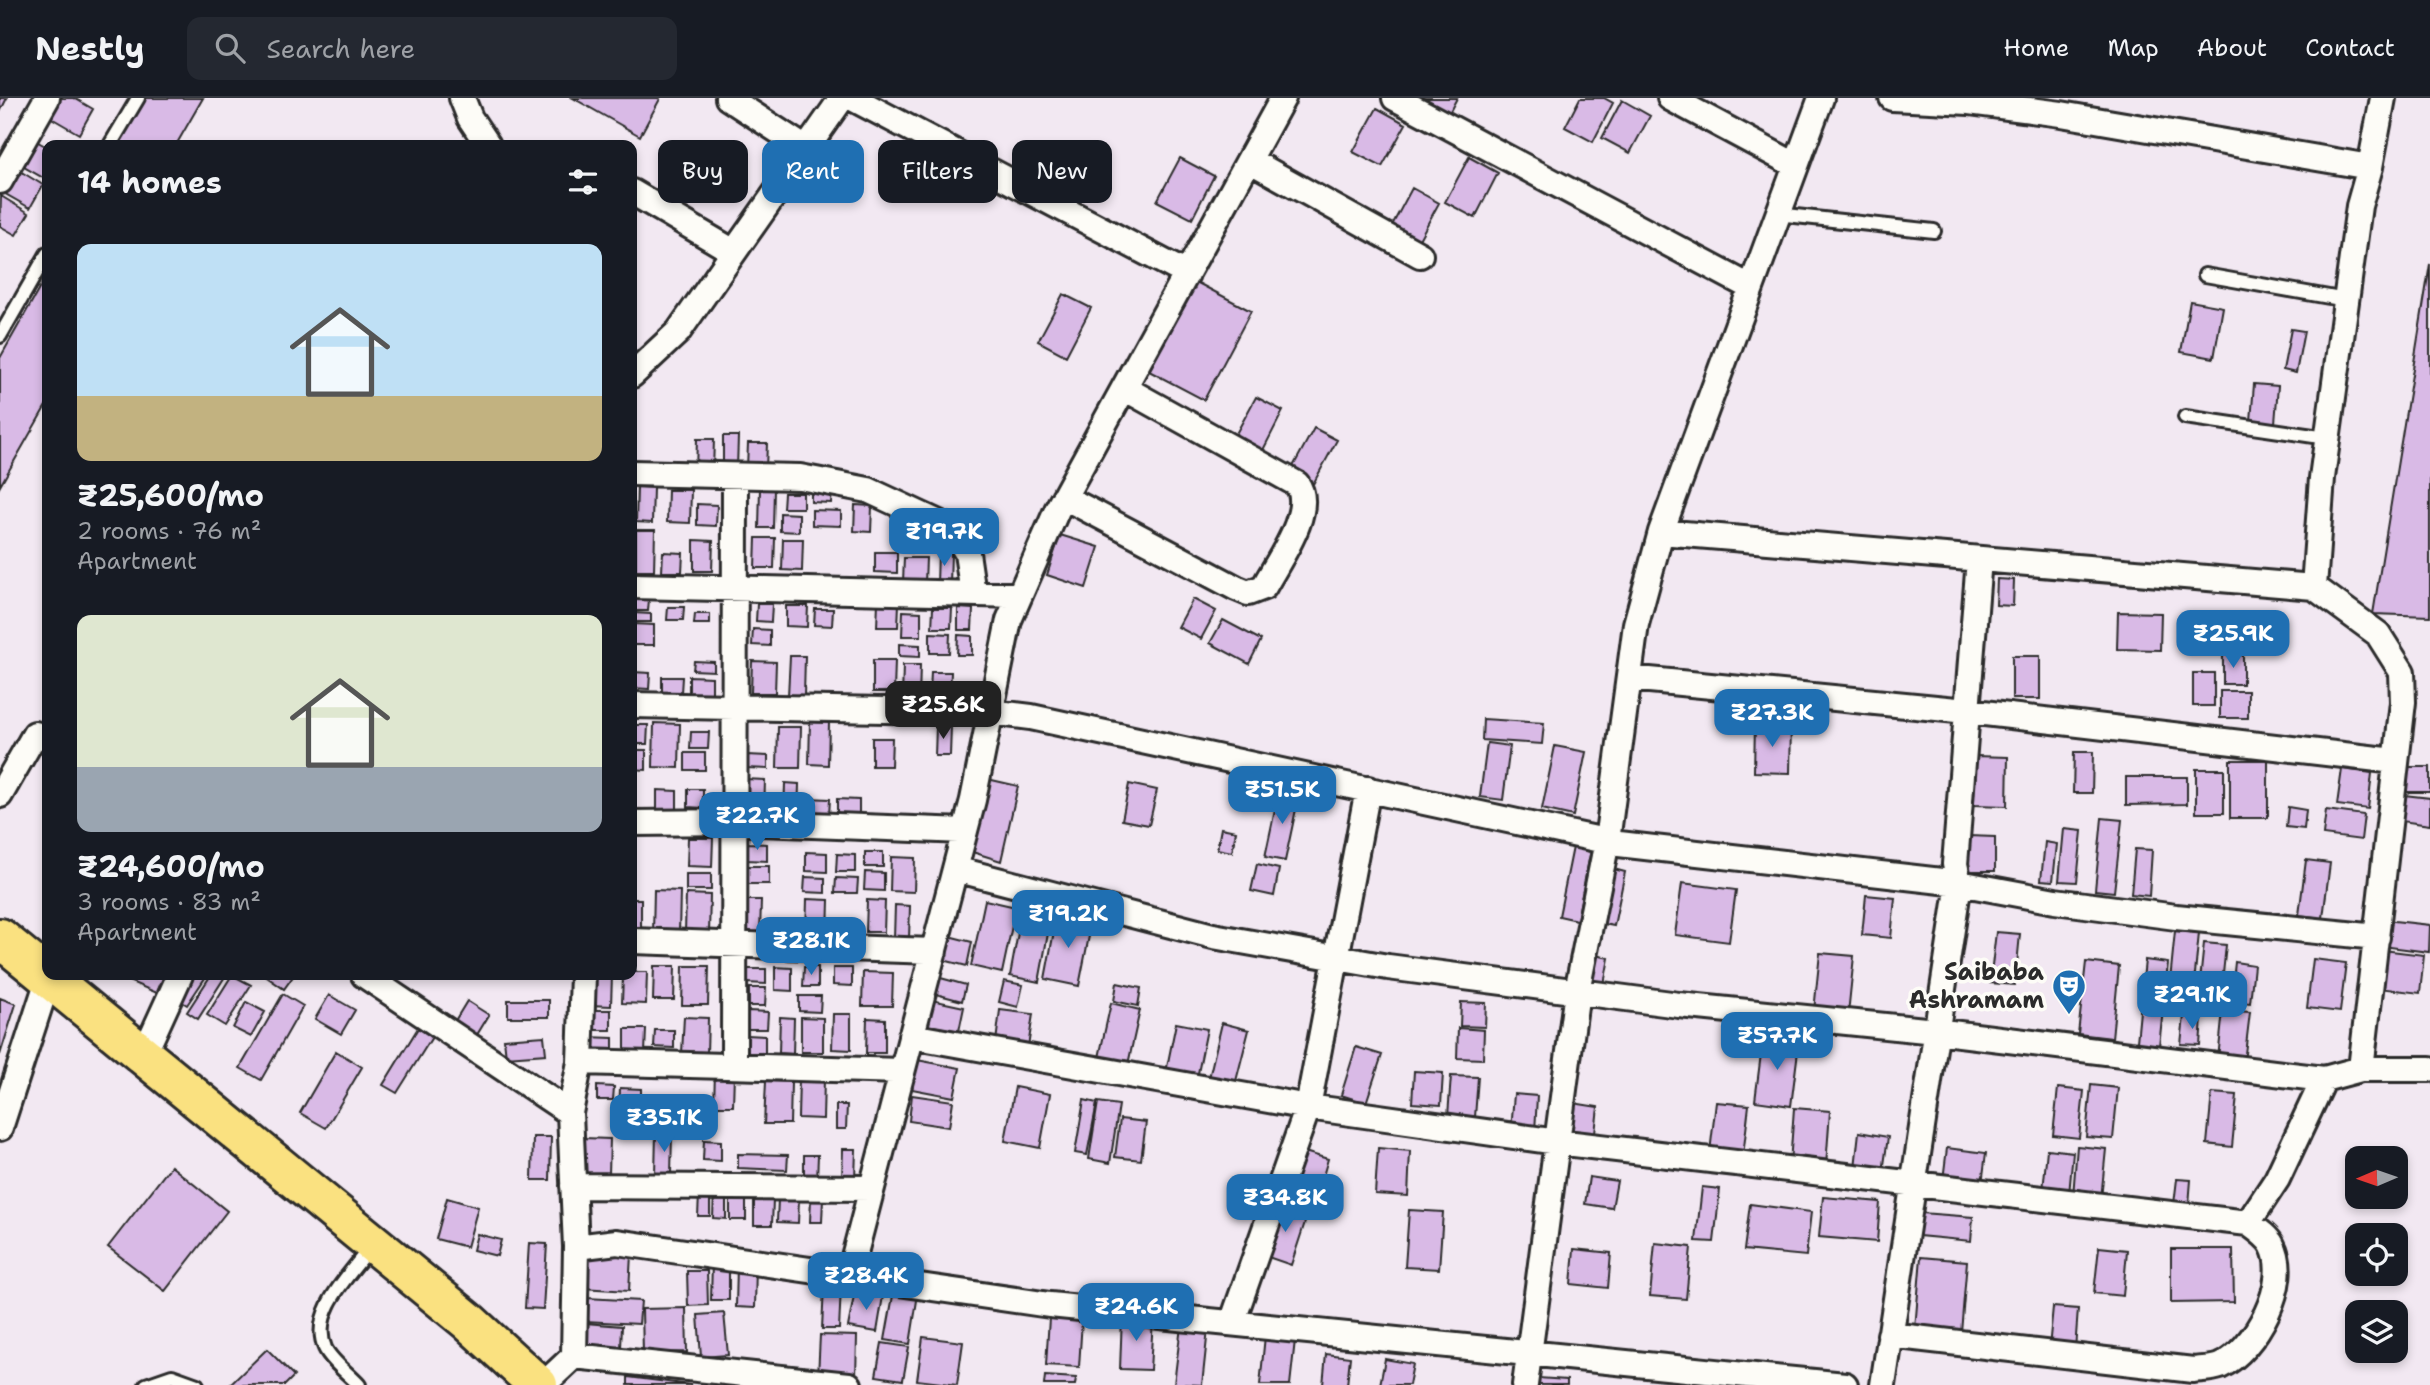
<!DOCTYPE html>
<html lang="en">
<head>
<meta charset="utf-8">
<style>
  body { margin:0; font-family:"Shantell Sans",sans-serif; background:#242831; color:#f1f3f6; height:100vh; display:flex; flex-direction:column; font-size:26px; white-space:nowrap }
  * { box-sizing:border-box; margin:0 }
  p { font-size:23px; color:#9ea1a6 }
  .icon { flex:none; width:38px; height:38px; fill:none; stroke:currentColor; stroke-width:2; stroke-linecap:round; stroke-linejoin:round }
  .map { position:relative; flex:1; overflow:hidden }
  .details { position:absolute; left:42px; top:42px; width:595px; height:840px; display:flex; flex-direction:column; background:#171b24; border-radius:14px; box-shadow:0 4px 10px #0003 }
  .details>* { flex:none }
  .banner { position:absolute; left:658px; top:42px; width:665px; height:63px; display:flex; gap:14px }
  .needle { width:46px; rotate:268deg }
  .tools { position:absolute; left:2345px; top:1048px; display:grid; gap:14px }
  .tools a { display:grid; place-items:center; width:63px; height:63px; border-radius:14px; background:#171b24; box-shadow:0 4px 10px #0003; font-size:35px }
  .price { position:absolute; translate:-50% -60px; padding:0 16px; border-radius:14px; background:#1f6fb2; color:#fff; font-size:23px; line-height:46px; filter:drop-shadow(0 2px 4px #0008) }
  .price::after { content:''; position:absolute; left:50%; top:42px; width:21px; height:16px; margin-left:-10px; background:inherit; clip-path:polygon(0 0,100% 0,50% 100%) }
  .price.current { background:#222; color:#fff }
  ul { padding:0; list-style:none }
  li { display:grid; align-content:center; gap:14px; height:371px; padding:0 35px }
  li span { display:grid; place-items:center; height:217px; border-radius:14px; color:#555 }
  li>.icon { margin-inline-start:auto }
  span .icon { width:126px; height:126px; fill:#fffc; stroke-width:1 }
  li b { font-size:30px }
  h2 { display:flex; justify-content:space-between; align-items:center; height:84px; padding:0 35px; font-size:30px }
  .tag { padding:0 24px; border-radius:14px; background:#171b24; box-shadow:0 4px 10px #0003; font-size:24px; line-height:63px }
  .tag.current { background:#1f6fb2; color:#fff }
  header { display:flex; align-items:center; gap:42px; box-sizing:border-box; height:98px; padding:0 35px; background:#171b24; border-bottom:2px solid #363941 }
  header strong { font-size:33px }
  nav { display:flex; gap:38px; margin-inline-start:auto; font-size:24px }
  .search { width:490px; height:63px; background:#242831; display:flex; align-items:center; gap:18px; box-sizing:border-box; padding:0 24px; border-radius:14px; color:#9ea1a6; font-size:26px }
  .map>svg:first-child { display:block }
</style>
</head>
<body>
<header>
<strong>Nestly</strong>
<div class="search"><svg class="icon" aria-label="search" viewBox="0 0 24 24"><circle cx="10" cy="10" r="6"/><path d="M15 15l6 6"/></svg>Search here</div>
<nav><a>Home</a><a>Map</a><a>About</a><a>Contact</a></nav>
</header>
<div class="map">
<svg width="2430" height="1287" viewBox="0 0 2430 1287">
  <rect width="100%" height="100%" fill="#f2e8f2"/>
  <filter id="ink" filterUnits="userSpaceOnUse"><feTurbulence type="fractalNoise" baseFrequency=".0143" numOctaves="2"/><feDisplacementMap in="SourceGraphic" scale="14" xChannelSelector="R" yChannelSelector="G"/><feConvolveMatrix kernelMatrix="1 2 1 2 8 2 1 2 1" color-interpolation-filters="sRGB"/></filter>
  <g filter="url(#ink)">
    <!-- building -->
    <path fill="#d9bae6" stroke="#2b2b2b" stroke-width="2" d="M0,0H7L0,14Z
      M58,0H74L93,11L79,36L48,18Z
      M145,0H203L176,47H118Z
      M573,0H658L660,1L640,38Z
      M1413,0H1457L1447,19Z
      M1580,0H1604L1613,5L1593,44L1565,29Z
      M1622,2L1650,18L1630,55L1602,40Z
      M1377,10L1406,26L1382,69L1353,54Z
      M31,40L47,49V82L17,65Z
      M1469,59L1498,75L1475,120L1445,104Z
      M1180,60L1214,78L1192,121L1157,103Z
      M15,70L43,87L30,110L2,94Z
      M1412,90L1439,105L1416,147L1389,133Z
      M1,98L29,115L16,137L0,128Z
      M2430,166V518L2373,516Z
      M47,177V306L0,388V260Z
      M1196,184L1251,213L1204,302L1149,273Z
      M1063,196L1091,210L1066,258L1038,243Z
      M2190,203L2223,209L2214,260L2181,254Z
      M2291,231L2304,233L2296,275L2283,272Z
      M2254,286L2278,288L2275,325L2251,323Z
      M1256,299L1283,313L1260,358L1232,343Z
      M1314,330L1337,342L1312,388L1289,376Z
      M723,338H738L737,371H723Z
      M697,341H714L713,373H696Z
      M748,345H767L766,371L747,370Z
      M637,389L653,390L652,425L636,424Z
      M760,390L774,391L773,430H759Z
      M668,392H691L690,425L667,424Z
      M811,392H832L831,405L811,404Z
      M784,395H803V410H783Z
      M697,406L717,407L716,428L697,427Z
      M855,407L872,408L871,434L854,433Z
      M812,412L841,413V428L812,427Z
      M780,415L799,416V434L780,433Z
      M636,432H655L654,473H636Z
      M1060,437L1099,449L1086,490L1047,477Z
      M905,438H924V455L905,454Z
      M756,440H775L774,470H755Z
      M783,441H803L802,473L782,472Z
      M694,442L713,443L712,473H694Z
      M663,454L683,455L682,474H662Z
      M875,454H897V475L875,474Z
      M938,454H951L950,486H937Z
      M904,460H926L925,485L903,484Z
      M1997,481L2014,482L2013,508L1996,507Z
      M632,500L649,501L648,513H632Z
      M1193,501L1216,513L1201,541L1178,529Z
      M878,504L899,505L898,529H877Z
      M757,506H772L771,524L756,523Z
      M786,508H808L807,529L786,528Z
      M668,509H684L683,522H667Z
      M933,510H952L951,530H932Z
      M958,510L973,511L972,532H958Z
      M815,511H833L832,528L814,527Z
      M903,513L921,514V538H902Z
      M2118,514L2161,515L2160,552L2117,551Z
      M633,515L651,516V524H633Z
      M695,516H710V526H694Z
      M1223,522L1261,542L1249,566L1210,545Z
      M632,526L654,527V547H632Z
      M753,531L770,532V548L752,547Z
      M930,535L950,536L949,555H930Z
      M958,537L972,538V557H957Z
      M899,546L920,547V559L899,558Z
      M2223,557H2243V586H2223Z
      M790,558H805L804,598H788Z
      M2012,558H2040V601H2012Z
      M873,562H895L894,594H873Z
      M694,563L714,564V573L693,572Z
      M752,563L776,564L775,595H751Z
      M903,567H920L919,602L902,601Z
      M632,574L650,575L649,591L632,590Z
      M931,574H951L950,596H930Z
      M2193,575H2214V608H2193Z
      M689,578L712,579V597L689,596Z
      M662,579H682L681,595L662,594Z
      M2220,593H2248V620H2220Z
      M1483,621L1544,625L1542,646L1482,642Z
      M810,624L829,625L828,667L809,666Z
      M654,625L680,626L679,670L653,669Z
      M1755,626L1791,627L1790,675L1754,674Z
      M632,627H648L647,646H632Z
      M936,628H951L950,658H935Z
      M778,629H801L800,670H777Z
      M691,634H709L708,651H690Z
      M872,640H892L891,668H872Z
      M1487,645L1510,648L1503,702L1480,699Z
      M1555,648L1586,654L1573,718L1542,711Z
      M632,652H646V672L632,671Z
      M2074,654H2093L2092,695H2073Z
      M685,655H705V672H685Z
      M747,657L768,658V671L747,670Z
      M1975,658L2008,659L2007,708L1974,707Z
      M2230,662H2268V720H2230Z
      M2407,669H2430V694H2406Z
      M2196,671H2224V715H2196Z
      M2342,671L2372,675L2368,711L2337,707Z
      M2126,679H2187V706L2126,707Z
      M983,680L1018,688L1001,763L966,752Z
      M745,681L765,682L764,716L745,715Z
      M785,685L799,686L798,720L784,719Z
      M1129,686L1157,692L1149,727L1122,722Z
      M688,691H703V710L688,709Z
      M657,692L677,693V713L657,712Z
      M1279,693L1299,697L1285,763L1265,759Z
      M2404,697L2430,700V727L2401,723Z
      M807,700L830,701L829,718L806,717Z
      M837,701L859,702V719H837Z
      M2288,709L2306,712L2304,731L2286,729Z
      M2326,712L2364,717L2361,742L2323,737Z
      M2102,720L2122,722L2114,794L2095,792Z
      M1221,730L1236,733L1232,754L1217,751Z
      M2064,731L2082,733L2077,784L2059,783Z
      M1968,738L1995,739V773H1968Z
      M688,740H713L712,769L687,768Z
      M2045,744L2057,746L2053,783L2041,782Z
      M747,745L767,746V763L747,762Z
      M1573,749L1591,752L1577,822L1559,818Z
      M2135,751L2152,752L2149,798L2131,796Z
      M806,754L827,755V774L806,773Z
      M865,754H883V769H865Z
      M837,756L855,757V774H836Z
      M891,759L915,760L914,794L890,793Z
      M2306,762L2330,765L2323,820L2299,817Z
      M1257,766L1279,771L1274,798L1251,793Z
      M745,768H769V786H744Z
      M1610,770L1625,774L1614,828L1598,825Z
      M865,774L884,775V793L864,792Z
      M686,776H711V792H686Z
      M805,779L825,780V795L804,794Z
      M836,780L858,781L857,795H835Z
      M1682,785L1736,792L1729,844L1675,837Z
      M654,792L680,793L679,836H653Z
      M686,796L710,797L709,836L685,835Z
      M1866,797L1895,800L1891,840L1862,837Z
      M632,801H641V829H632Z
      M807,801L829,802L828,838L806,837Z
      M744,802H761L760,836H743Z
      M867,802L885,803L884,834H866Z
      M985,802L1016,809L1002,875L971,868Z
      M895,807L910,808L909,841L894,840Z
      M1057,817L1092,823L1079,888L1045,881Z
      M2385,822L2430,827L2429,854L2382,848Z
      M1020,824L1049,830L1039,884L1010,878Z
      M2175,833L2199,835L2193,896L2169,893Z
      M1996,834L2020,836L2015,887L1990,885Z
      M941,836L972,844L967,868L935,860Z
      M2204,845L2226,847L2221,895L2199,893Z
      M2383,852L2424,857L2420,895L2378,890Z
      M1820,855L1854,858L1848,916L1814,913Z
      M1595,857L1609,860L1604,886L1590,884Z
      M2313,861L2346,865L2340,914L2307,910Z
      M2145,862L2168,865L2158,957L2136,954Z
      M2086,864L2119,868L2112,940L2078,936Z
      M2235,864L2254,867L2250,905L2231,903Z
      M654,868H675L674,902H653Z
      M683,868H709L708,907H682Z
      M775,869L792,870V893L775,892Z
      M804,869H818V889H803Z
      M833,870H852V888L833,887Z
      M748,871H766V886L747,885Z
      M632,874H647L646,906L622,905L623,877H632Z
      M863,874L893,875L892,908H862Z
      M128,877H164L157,895L126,882Z
      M191,877H207L187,907L176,900Z
      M211,877H226L198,921L187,914Z
      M232,877L251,887L225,928L207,917Z
      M264,877H294L284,891Z
      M590,877H612L611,908L590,907Z
      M937,879L966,887L962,903L932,895Z
      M1004,883L1023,887L1018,909L999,904Z
      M1117,885L1141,890L1138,908L1114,903Z
      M749,890H766L765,908H749Z
      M283,896L303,908L261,982L240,970Z
      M329,897L355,912L341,936L315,921Z
      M799,898H821L820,914L799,913Z
      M0,900L16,906L0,957Z
      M927,901L964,909L959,933L922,926Z
      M508,902H549V919H508Z
      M467,903L489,917L475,940L453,926Z
      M246,904L265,914L251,939L233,930Z
      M1461,904L1486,905L1485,929L1460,928Z
      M1111,905L1140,912L1127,971L1098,964Z
      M588,912H611V932H588Z
      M1000,912L1033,916L1028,949L996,944Z
      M2223,912L2250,914L2244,964L2218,961Z
      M748,913L768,914L767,931H748Z
      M833,916H851V952L832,951Z
      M2184,918L2202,920L2200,947L2181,946Z
      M684,919L708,920L707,956L682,955Z
      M780,919L794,920L793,956L779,955Z
      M801,919L823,920V954H801Z
      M867,920L885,921V955H866Z
      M1176,925L1207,931L1196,985L1165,979Z
      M1222,925L1249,932L1235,987L1209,980Z
      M418,930L432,939L397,995L383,987Z
      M1458,930L1484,932L1483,961L1457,960Z
      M625,931H646L645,955L625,954Z
      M655,932H674V950L654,949Z
      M747,937L765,938V955H746Z
      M544,938L546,956L506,959L504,941Z
      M587,939L613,940V955H587Z
      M1763,940L1799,945L1791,1008L1755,1003Z
      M1356,949L1382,957L1366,1005L1341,997Z
      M336,953L362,969L326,1030L300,1015Z
      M917,962L960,970L954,999L912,991Z
      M1414,973L1443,975L1441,1007L1412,1005Z
      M715,974L734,975L733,1008H714Z
      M1451,978L1478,979L1475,1019L1448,1018Z
      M799,980H824L823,1021L798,1020Z
      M766,983L791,984L790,1026H764Z
      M2091,987L2118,990L2113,1041L2086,1039Z
      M597,988L614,989L613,1002H597Z
      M1015,989L1050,996L1040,1050L1005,1043Z
      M620,990L641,991V1022H619Z
      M2058,990L2084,993L2079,1040L2053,1037Z
      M2212,995L2237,997L2232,1049L2207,1046Z
      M1514,996L1537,998L1535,1034L1511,1033Z
      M912,997L953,1003L949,1029L909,1023Z
      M1084,1002L1097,1005L1087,1057L1075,1055Z
      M1098,1004L1119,1007L1110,1065L1089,1061Z
      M1716,1004L1749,1007L1743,1058L1710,1054Z
      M1573,1005L1598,1009L1594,1044L1569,1041Z
      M836,1007H847L846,1031H836Z
      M683,1008H700V1034H683Z
      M1794,1010L1830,1013L1826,1068L1790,1066Z
      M1120,1021L1146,1024L1141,1062L1115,1059Z
      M1859,1034L1888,1039L1883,1074L1855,1070Z
      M656,1036H672L671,1077L655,1076Z
      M533,1039H551L550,1082H532Z
      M583,1040L610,1041L609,1076L582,1075Z
      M704,1042L721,1043V1063L703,1062Z
      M2077,1048L2106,1051L2101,1101L2073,1098Z
      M1378,1050L1410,1053L1408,1098L1375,1096Z
      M1947,1050L1986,1055L1982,1086L1943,1082Z
      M843,1051H856L855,1081L842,1080Z
      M2047,1051L2073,1054L2069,1096L2043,1093Z
      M1301,1053L1328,1061L1318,1095L1291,1087Z
      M738,1056L788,1057L787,1072L738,1070Z
      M804,1057H818L817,1082H804Z
      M171,1068L227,1113L165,1193L108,1149Z
      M1589,1079L1617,1083L1612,1110L1585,1106Z
      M2177,1081L2191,1082L2189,1107L2174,1106Z
      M1702,1089L1720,1091L1714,1144L1696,1143Z
      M730,1091L746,1092V1122H730Z
      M714,1093H726V1121L713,1120Z
      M699,1097H710V1118H698Z
      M1823,1099L1880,1104L1877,1144L1819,1139Z
      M447,1100L478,1109L467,1149L436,1141Z
      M754,1100L773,1101L772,1127H754Z
      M811,1100L823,1101L822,1124H810Z
      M778,1101H799L798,1125L777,1124Z
      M1278,1106L1308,1115L1291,1167L1262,1157Z
      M1750,1106L1811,1114L1806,1158L1744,1152Z
      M1409,1112L1443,1114L1439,1171L1405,1169Z
      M1921,1115L1973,1119L1971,1143L1919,1138Z
      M477,1136L501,1142L497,1158L473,1152Z
      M529,1145L547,1146L543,1211L525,1210Z
      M1655,1145L1691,1149L1686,1201L1650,1198Z
      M2099,1149L2127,1152L2123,1198L2094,1195Z
      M1574,1151L1611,1155L1608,1190L1571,1186Z
      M2171,1151H2233L2234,1204L2171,1205Z
      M584,1152L631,1156L629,1193L582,1190Z
      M1921,1159L1967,1163L1961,1235L1915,1231Z
      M712,1165H729V1202H711Z
      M737,1167H756L755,1210L736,1209Z
      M687,1173H707L708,1207L688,1208Z
      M824,1188L841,1189L839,1231H822Z
      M894,1192L918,1196L910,1246L885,1242Z
      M855,1193L883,1198L877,1234L848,1229Z
      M586,1200L641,1203L639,1226L585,1223Z
      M2053,1209L2078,1211L2075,1252L2049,1250Z
      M686,1210L687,1254L643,1255L642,1211Z
      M724,1215L728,1257L701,1259L698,1217Z
      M1122,1218L1153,1220L1150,1272L1120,1271Z
      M1049,1220L1082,1222L1079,1269L1046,1267Z
      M585,1225L622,1228L621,1250L583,1247Z
      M1181,1228L1208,1231L1202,1287L1174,1286Z
      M820,1237L857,1238L856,1280L818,1279Z
      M1265,1238L1295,1242L1290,1287H1260Z
      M923,1239L963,1244L957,1287L917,1282Z
      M882,1245L909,1249L903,1282L876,1278Z
      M267,1251L294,1278L285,1287H230Z
      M1326,1256L1350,1259L1347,1287H1323Z
      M1385,1261L1413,1266L1409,1287H1380Z
      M1045,1278L1076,1280L1075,1287H1044Z
      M628,1279L691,1287H628Z
      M1538,1280L1567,1282V1287H1537Z"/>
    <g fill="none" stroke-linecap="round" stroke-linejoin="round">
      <!-- lane casing -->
      <g stroke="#2b2b2b" stroke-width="18">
        <path id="lane" d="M110,47L138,0
          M1777,116L1934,133
          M2205,177L2346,202
          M0,238L47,156
          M2185,319L2327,340
          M146,1287L172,1278L197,1287
          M359,1287C349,1276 331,1263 325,1250C309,1213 352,1175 371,1148"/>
      </g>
      <!-- street casing -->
      <g stroke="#2b2b2b" stroke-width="30">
        <path id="street" d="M462,0L470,20L488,47
          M728,0L806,51
          M852,0L1187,176
          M1395,0L1750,189
          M1670,0L1795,67
          M1892,0L1969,4L2061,16L2370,69
          M1249,62L1420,157
          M0,83L47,0
          M632,94L734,154
          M632,277L678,234L842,0
          M632,375L800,379L868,392L952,431L967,455L973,496
          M1064,399L1236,490L1248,495L1264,489C1277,464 1316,412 1297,386L1124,290
          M1661,434L2314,489L2322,380L2359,108L2370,69L2383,0
          M632,488L1020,497
          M2314,489L2378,536L2402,574L2403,604L2361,971
          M1629,580L1967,613L2395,663
          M632,607L990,614L1031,619L1619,746L1959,785L2055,803L2176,819L2377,839
          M0,697L35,636L47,640
          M632,725L735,724L965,733
          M955,771L1213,838L1388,869L1679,907L1935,933L2324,981L2361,971H2430
          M632,843L934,853
          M364,877L570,1015
          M911,938L1308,1009L1557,1044L2248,1125C2256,1131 2267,1138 2272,1147C2292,1184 2255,1252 2220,1268C2212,1271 2201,1271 2193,1272L1890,1237
          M144,956L180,877
          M580,964L902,973
          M734,968L735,378
          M0,1030L49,879
          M573,1088L872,1090
          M2248,1125L2277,1081L2324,981
          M576,1149L570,1015L580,964L583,877
          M849,1178L973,702L1009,522L1057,412L1283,0
          M1232,1225L1308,1009L1368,691
          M574,1258L849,1287
          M543,1287L574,1258L576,1149L617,1144L1050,1207L1845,1287
          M1525,1287L1577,893L1607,743L1636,526L1661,434L1821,0
          M1883,1287L1959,785L1955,766L1979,461"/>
      </g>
      <!-- primary casing -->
      <g stroke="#2b2b2b" stroke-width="44">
        <path id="primary" d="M0,840L468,1223L538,1287"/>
      </g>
      <!-- lane -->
      <use href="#lane" stroke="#fdfcf7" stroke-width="12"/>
      <!-- street -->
      <use href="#street" stroke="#fdfcf7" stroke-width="24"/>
      <!-- primary -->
      <use href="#primary" stroke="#fae180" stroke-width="38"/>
    </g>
  </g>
  <!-- icons -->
  <defs>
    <g id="theatre-pin" transform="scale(1.75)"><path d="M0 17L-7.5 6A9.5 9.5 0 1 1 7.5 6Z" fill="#1f6fb2" stroke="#fdfcf7"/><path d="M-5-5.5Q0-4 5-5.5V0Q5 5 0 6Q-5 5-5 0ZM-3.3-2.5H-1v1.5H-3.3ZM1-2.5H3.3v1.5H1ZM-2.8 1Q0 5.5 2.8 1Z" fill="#fff"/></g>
  </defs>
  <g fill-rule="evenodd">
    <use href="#theatre-pin" x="2069" y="888"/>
  </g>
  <g text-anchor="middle" stroke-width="7" stroke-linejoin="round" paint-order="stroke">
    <!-- poi labels -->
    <g font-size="24" font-weight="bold" fill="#2b2b2b" stroke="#fdfcf7" text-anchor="end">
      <text x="2044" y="882">Saibaba<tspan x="2044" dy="28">Ashramam</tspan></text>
    </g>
  </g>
</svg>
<div class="tools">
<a><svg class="needle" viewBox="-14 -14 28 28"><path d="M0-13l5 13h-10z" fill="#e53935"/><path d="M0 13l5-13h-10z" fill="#9ea1a6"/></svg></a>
<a><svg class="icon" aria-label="locate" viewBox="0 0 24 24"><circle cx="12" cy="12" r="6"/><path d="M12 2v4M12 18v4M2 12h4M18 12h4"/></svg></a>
<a><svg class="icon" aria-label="layers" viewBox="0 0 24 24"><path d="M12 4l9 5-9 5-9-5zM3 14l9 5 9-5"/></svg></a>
</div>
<b class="price" style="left:944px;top:470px">₹19.7K</b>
<b class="price" style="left:2233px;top:572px">₹25.9K</b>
<b class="price current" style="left:943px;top:643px">₹25.6K</b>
<b class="price" style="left:1772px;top:651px">₹27.3K</b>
<b class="price" style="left:1282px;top:728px">₹51.5K</b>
<b class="price" style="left:757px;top:754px">₹22.7K</b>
<b class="price" style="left:1068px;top:852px">₹19.2K</b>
<b class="price" style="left:811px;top:879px">₹28.1K</b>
<b class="price" style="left:2192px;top:933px">₹29.1K</b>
<b class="price" style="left:1777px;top:974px">₹57.7K</b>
<b class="price" style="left:664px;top:1056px">₹35.1K</b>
<b class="price" style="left:1285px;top:1136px">₹34.8K</b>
<b class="price" style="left:866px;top:1214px">₹28.4K</b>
<b class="price" style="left:1136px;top:1245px">₹24.6K</b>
<div class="banner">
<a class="tag">Buy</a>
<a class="tag current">Rent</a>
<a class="tag">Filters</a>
<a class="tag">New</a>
</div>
<section class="details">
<h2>14 homes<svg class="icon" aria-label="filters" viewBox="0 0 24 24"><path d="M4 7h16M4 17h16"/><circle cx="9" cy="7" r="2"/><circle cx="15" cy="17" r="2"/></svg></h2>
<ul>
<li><span style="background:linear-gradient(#bfe0f5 70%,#c2b280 0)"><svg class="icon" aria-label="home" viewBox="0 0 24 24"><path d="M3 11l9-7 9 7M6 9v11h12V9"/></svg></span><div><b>₹25,600/mo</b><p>2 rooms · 76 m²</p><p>Apartment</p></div></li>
<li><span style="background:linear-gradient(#dfe7d0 70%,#9aa5b1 0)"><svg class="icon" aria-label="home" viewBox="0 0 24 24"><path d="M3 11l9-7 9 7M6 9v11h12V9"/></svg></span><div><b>₹24,600/mo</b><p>3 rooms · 83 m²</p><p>Apartment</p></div></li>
</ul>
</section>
</div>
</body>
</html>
